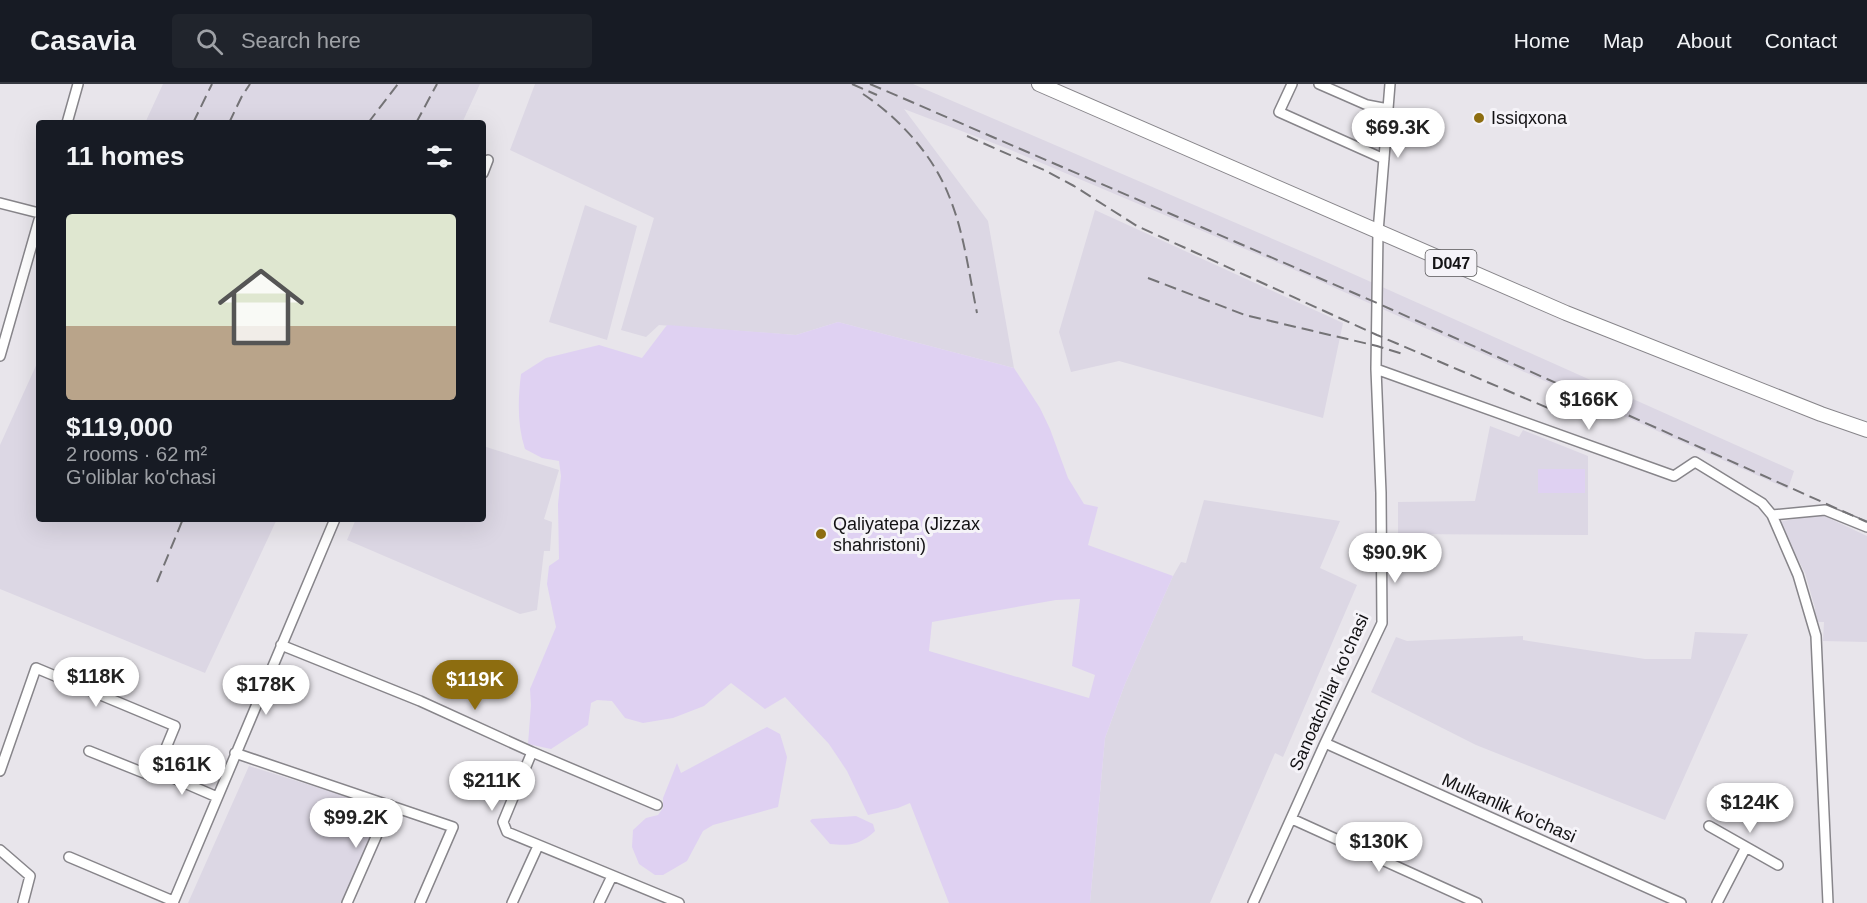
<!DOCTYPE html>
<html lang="en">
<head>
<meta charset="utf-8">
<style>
  body { margin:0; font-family:Arial,sans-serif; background:#20242c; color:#f1f3f6; height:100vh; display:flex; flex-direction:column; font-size:22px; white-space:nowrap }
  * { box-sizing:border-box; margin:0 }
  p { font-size:20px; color:#9ea1a6 }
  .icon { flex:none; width:33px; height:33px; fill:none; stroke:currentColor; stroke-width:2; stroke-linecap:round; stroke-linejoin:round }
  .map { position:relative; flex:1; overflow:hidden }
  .details { position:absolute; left:36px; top:36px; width:450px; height:402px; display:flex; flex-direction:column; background:#171b24; border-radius:6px; box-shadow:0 6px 24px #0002 }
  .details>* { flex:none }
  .price { position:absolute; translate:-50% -51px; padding:0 14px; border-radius:21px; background:#fff; color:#222; font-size:20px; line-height:39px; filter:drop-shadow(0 2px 3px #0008) }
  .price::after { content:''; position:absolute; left:50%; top:36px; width:18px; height:14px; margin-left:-9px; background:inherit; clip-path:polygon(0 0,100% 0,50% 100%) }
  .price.active { background:#8d6d10; color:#fff }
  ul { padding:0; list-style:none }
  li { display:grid; align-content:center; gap:12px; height:318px; padding:0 30px }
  li span { display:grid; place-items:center; height:186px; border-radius:6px; color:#555 }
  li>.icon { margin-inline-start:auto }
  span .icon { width:108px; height:108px; fill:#fffc; stroke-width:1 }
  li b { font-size:26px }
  h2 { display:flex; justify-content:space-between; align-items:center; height:72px; padding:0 30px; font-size:26px }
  header { display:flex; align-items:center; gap:36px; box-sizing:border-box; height:84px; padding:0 30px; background:#171b24; border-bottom:2px solid #363941 }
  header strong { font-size:28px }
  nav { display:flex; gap:33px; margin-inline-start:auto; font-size:21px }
  .search { width:420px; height:54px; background:#20242c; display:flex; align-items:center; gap:15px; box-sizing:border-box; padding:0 21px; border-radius:6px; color:#9ea1a6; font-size:22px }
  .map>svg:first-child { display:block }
</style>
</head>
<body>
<header>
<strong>Casavia</strong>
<div class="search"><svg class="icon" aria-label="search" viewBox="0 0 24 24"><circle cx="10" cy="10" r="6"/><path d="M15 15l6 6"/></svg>Search here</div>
<nav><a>Home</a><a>Map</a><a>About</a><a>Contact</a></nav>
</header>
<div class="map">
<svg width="1867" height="819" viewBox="0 0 1867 819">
  <rect width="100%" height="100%" fill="#e8e5eb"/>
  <!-- built -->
  <path fill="#dcd7e4" d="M163,0H480L462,39H145Z
    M535,0H913L1324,177L1794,387L1788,405L1290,184L1006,64L904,25L988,137L1014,284L838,238L796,251L659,241L646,253L621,246L654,134L510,66Z
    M585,121L637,142L607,256L549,238Z
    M1095,126L1343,239L1323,334L1119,277L1071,288L1059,248Z
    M39,275V435H277L205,589L0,505V361Z
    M1490,342L1519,353L1523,346L1588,372V451L1398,450V418L1475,417Z
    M483,362L559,386L544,435L552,438L550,467H544L537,526L520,530L347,456L356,435H483Z
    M1204,416L1340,437L1320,484L1357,501L1283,673L1275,669L1210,819H1090L1105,654L1125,600L1173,492L1181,478L1186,479Z
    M1820,430L1867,452V558L1823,557L1824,538H1815V524L1805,489L1779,438Z
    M1695,548L1748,550L1665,736L1476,661L1371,608L1396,553L1407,557L1523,552V556L1645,575H1691Z
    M249,682L386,725L343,819H188Z"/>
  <!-- green -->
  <path fill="#dfd1f2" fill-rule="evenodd" d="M838,238L1014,284L1040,324L1050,345L1068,394L1084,420L1098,423L1088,461L1173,492L1125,600L1105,654L1090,819H949L910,719L898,724L868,731L847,687L829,660L785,613L765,625L731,599L704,622L673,634L643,639L625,634L612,617L597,616L591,619L588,641L551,665L528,660L531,621L530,605L556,543L547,500L549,482L559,475L558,420L561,392L559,377L542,374L525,365C517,340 518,315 521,290L546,274L599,261L642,274L667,241L796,251ZM1080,515L1072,582L1095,591L1089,614L929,567L932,538L1056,516Z
    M1538,385H1585V409H1538Z
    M767,643L780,650L787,673L778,723L713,741L703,747L687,777L663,791H655L639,780L632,763L633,746L646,734L658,731L663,724V714L677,679L681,689Z
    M856,732L873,740L875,747C860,761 849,762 830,760L810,737L812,735Z"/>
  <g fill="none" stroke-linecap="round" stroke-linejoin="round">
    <!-- street casing -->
    <g stroke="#87858a" stroke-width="12">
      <path id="street" d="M1292,0L1279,28L1384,75
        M1319,0L1367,21L1388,25
        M67,39L78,0
        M483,89L488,76
        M0,119L39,129
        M0,272L39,136
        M1376,285L1674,392L1695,378L1762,419L1772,431L1798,491L1816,552L1828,819
        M1772,431L1825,426L1867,443
        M281,561L420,617L532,668L657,721
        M1325,659L1681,819
        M532,668L503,738L507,748L679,819
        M235,669L453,743L420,819
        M0,687L36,584L175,642L154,693L89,667
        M157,687L217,713
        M1292,735L1477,819
        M1709,742L1778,781
        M0,766L30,792L23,819
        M69,773L173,817
        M173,819L335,435
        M347,819L390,721
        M512,819L538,762
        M599,819L612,792
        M1253,819L1325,659L1382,539L1381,409L1376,285L1378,148L1390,0
        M1717,819L1746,763"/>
    </g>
    <!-- primary casing -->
    <g stroke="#87858a" stroke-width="16">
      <path id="primary" d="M1039,0L1566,229L1821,330L1867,346"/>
    </g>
    <!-- street -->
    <use href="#street" stroke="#fff" stroke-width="9"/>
    <!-- primary -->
    <use href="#primary" stroke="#fff" stroke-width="14"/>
    <!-- rail -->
    <path stroke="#747376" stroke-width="2" stroke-dasharray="12 6" stroke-linecap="butt" d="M852,0L877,11
      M870,0L1377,219L1867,438
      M863,10C899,34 933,71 949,112C964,148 969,190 977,229
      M193,39L212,0
      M229,39L242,12L250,0
      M368,39L398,0
      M416,39L437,0
      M967,52L1044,86L1074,102L1137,142L1377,251L1555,327
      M1148,194L1245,231L1377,262L1403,270
      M157,498L183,435"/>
  </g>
  <!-- markers -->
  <g fill="#8d6d10" stroke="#f5f3f8" stroke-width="2">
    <circle cx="1479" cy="34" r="6"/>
    <circle cx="821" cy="450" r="6"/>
  </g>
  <g text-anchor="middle" stroke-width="6" stroke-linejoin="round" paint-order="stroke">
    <!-- shield labels -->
    <rect fill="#f5f3f8" stroke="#575658" stroke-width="1.5" x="1425.5" y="166" width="51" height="26" rx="4.5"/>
    <g font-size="16" font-weight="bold" fill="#131214">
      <text x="1451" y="185">D047</text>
    </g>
    <!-- poi labels -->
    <g font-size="18" fill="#131214" stroke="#f5f3f8" text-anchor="start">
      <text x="1491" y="40">Issiqxona</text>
      <text x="833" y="446">Qaliyatepa (Jizzax<tspan x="833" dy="21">shahristoni)</tspan></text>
    </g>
    <!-- street labels -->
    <g font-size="18" fill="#131214" stroke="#f5f3f8">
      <text transform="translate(1329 608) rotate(-66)" y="6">Sanoatchilar ko'chasi</text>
      <text transform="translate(1509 724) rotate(24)" y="6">Mulkanlik ko'chasi</text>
    </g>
  </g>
</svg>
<b class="price" style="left:1398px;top:75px">$69.3K</b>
<b class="price" style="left:1589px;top:347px">$166K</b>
<b class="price" style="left:1395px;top:500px">$90.9K</b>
<b class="price" style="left:96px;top:624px">$118K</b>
<b class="price active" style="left:475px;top:627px">$119K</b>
<b class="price" style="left:266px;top:632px">$178K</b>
<b class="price" style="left:182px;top:712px">$161K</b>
<b class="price" style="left:492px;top:728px">$211K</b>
<b class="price" style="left:1750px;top:750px">$124K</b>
<b class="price" style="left:356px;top:765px">$99.2K</b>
<b class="price" style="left:1379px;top:789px">$130K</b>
<section class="details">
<h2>11 homes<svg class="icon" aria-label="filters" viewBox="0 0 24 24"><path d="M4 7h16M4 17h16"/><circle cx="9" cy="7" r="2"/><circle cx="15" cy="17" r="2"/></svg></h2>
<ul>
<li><span style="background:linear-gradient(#dfe7d0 60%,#b9a48a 0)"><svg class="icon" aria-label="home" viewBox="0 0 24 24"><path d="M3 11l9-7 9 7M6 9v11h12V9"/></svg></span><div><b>$119,000</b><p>2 rooms · 62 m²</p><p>G'oliblar ko'chasi</p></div></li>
</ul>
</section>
</div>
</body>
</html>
